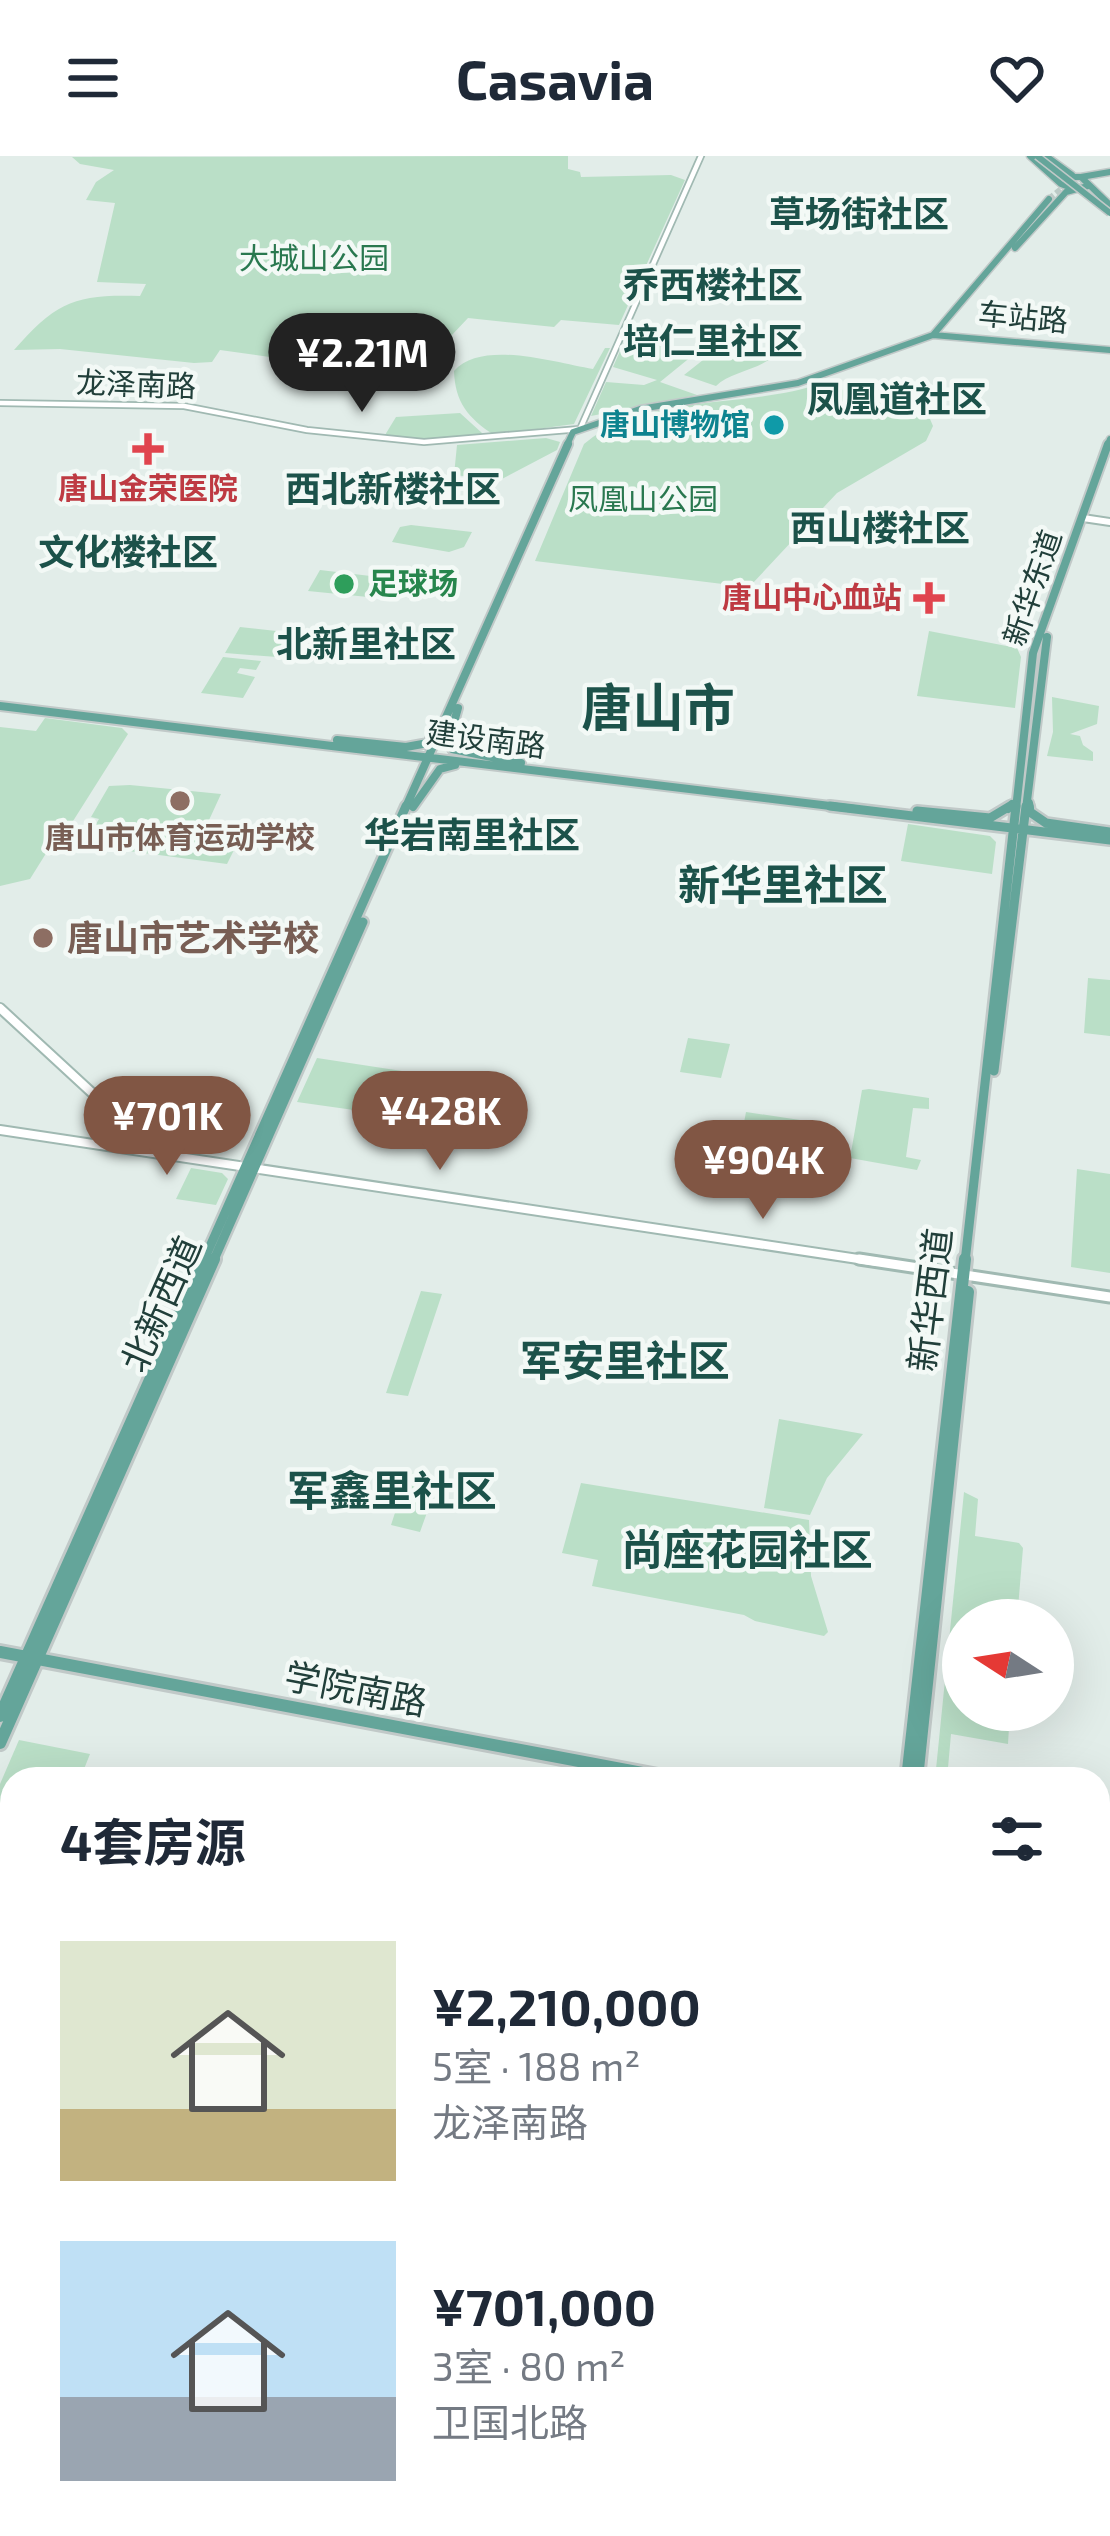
<!DOCTYPE html>
<html lang="zh">
<head>
<meta charset="utf-8">
<style>
  body { margin:0; font-family:"Exo 2","Noto Sans SC",sans-serif; background:#f6f6f7; color:#1f2937; height:100vh; display:flex; flex-direction:column; font-size:45px; white-space:nowrap }
  * { box-sizing:border-box; margin:0 }
  p { font-size:39px; color:#747a83 }
  .icon { flex:none; width:66px; height:66px; fill:none; stroke:currentColor; stroke-width:2; stroke-linecap:round; stroke-linejoin:round }
  .map { position:relative; flex:1; overflow:hidden }
  .side { position:absolute; left:0px; top:1611px; width:1110px; height:771px; display:flex; flex-direction:column; background:#fff; border-radius:36px 36px 0 0; box-shadow:0 12px 48px #0002 }
  .side>* { flex:none }
  .needle { width:78px; rotate:282deg }
  .controls { position:absolute; left:942px; top:1443px; display:grid; gap:24px }
  .controls a { display:grid; place-items:center; width:132px; height:132px; border-radius:50%; background:#fff; box-shadow:0 12px 48px #0002; font-size:60px }
  .price { position:absolute; translate:-50% -102px; padding:0 27px; border-radius:42px; background:#815644; color:#fff; font-size:39px; line-height:78px; filter:drop-shadow(0 3px 6px #0008) }
  .price::after { content:''; position:absolute; left:50%; top:72px; width:36px; height:27px; margin-left:-18px; background:inherit; clip-path:polygon(0 0,100% 0,50% 100%) }
  .price.selected { background:#222; color:#fff }
  ul { padding:0; list-style:none }
  li { display:flex; align-items:center; gap:36px; height:300px; padding:0 60px }
  li span { display:grid; place-items:center; flex:none; width:336px; height:240px; border-radius:0px; color:#555 }
  li>.icon { margin-inline-start:auto }
  span .icon { width:144px; height:144px; fill:#fffc; stroke-width:1 }
  li b { font-size:51px }
  h2 { display:flex; justify-content:space-between; align-items:center; height:144px; padding:0 60px; font-size:51px }
  header { display:flex; justify-content:space-between; align-items:center; height:156px; padding:0 60px; background:#fff; font-size:54px; font-weight:700 }
  .map>svg:first-child { display:block }
</style>
</head>
<body>
<header><svg class="icon" aria-label="menu" viewBox="0 0 24 24"><path d="M4 6h16M4 12h16M4 18h16"/></svg>Casavia<svg class="icon" aria-label="heart" viewBox="0 0 24 24"><path d="M12 20l-8-8c-3-5 5-10 8-4 3-6 11-1 8 4z"/></svg></header>
<div class="map">
<svg width="1110" height="2380" viewBox="0 0 1110 2380">
  <rect width="100%" height="100%" fill="#e2ede9"/>
  <!-- green -->
  <path fill="#badfc7" d="M568,0V13L580,16L581,21L671,19L685,24L619,169L561,164L554,171L468,162L451,180H389L386,202L377,209L375,219L317,216L310,212L312,207L220,194L212,206L194,207L60,193L14,194C57,145 76,138 140,140L146,128L97,126L115,47L86,44L96,26L114,14L80,8L72,1Z
    M624,186L701,193L782,192C764,215 732,214 716,230L684,219L703,204L692,200L660,226L697,239L591,260L606,226L644,229L657,224L613,211Z
    M605,192H610L574,268L494,279C468,262 455,246 454,215C482,183 555,207 593,213Z
    M822,227L930,263L933,270L926,285L837,337L752,428L739,430L535,405L584,288C646,235 747,254 822,227Z
    M460,257L482,277L480,280L428,284L385,279L396,261Z
    M546,282L560,286L557,294L500,324L454,319L457,289Z
    M411,369L472,376L464,391L449,396L392,386L400,371Z
    M320,414L379,421L368,441L308,435Z
    M240,471L285,476L277,501L225,497Z
    M929,475L1017,492L1021,501L1015,552L917,540Z
    M223,501L261,505L256,514L240,512L237,517L255,521L243,542L201,537Z
    M1052,541L1099,550L1097,568L1070,578L1080,580L1083,589L1093,596V605L1047,600L1053,576Z
    M45,562L122,572L128,578L56,692L50,691L30,723L0,730V571L36,575Z
    M130,629L221,638L204,675L168,671L164,678L237,688L227,708L83,689L99,663L91,661L109,630Z
    M908,668L990,680L996,686L992,718L901,705Z
    M1088,822L1110,824V880L1084,877Z
    M688,882L730,888L721,922L680,916Z
    M317,902L415,917L411,935L379,949L375,957L297,946Z
    M869,933L929,942V953L913,952L906,1001L921,1004L917,1014L850,1002L862,934Z
    M746,956L800,964L794,1000L739,993Z
    M191,1012L222,1017L228,1023L216,1049L176,1043Z
    M1077,1013L1110,1018V1117L1071,1111Z
    M421,1135L442,1138L408,1240L386,1237Z
    M779,1263L863,1278L827,1322L810,1359L764,1352Z
    M413,1317L439,1323L420,1376L391,1369L407,1320Z
    M581,1327L809,1364L811,1420L828,1476L824,1480L755,1465L744,1459L592,1430L598,1404L562,1397Z
    M964,1336L978,1343L975,1380L1019,1387L1023,1392L1017,1464H963V1554H1010L1008,1588L951,1578L947,1623H935Z
    M19,1584L90,1598L80,1623H12V1693L0,1690V1628Z"/>
  <g fill="none" stroke-linecap="round" stroke-linejoin="round">
    <!-- primary-tunnel -->
    <path stroke="#bbcac6" stroke-width="6" stroke-dasharray="6 3" stroke-linecap="butt" d="M1049,43L1066,29L1089,22"/>
    <!-- secondary-far3 casing -->
    <g stroke="#a0b9b2" stroke-width="8">
      <path id="secondary-far3" d="M0,247L184,250L307,274L424,286L580,273L701,0"/>
    </g>
    <!-- secondary-far2 casing -->
    <g stroke="#a0b9b2" stroke-width="10">
      <path id="secondary-far2" d="M1083,362L1110,366"/>
    </g>
    <!-- secondary-far1 casing -->
    <g stroke="#a0b9b2" stroke-width="12">
      <path id="secondary-far1" d="M0,852L115,958L180,996
        M0,974L878,1106
        M95,988L107,966L100,952"/>
    </g>
    <!-- secondary casing -->
    <g stroke="#a0b9b2" stroke-width="15">
      <path id="secondary" d="M859,1103L1110,1141"/>
    </g>
    <!-- primary-far4 casing -->
    <g stroke="#c1c9c8" stroke-width="9">
      <path id="primary-far4" d="M1030,0L1061,28L1074,33
        M1046,0L1072,19
        M1058,21H1081L1110,49
        M1081,21L1110,16
        M1015,92L1066,36L1088,30
        M933,179L1110,194
        M566,291L573,276L640,253L798,227L933,179L1049,43
        M1107,291L1110,283"/>
    </g>
    <!-- primary-far3 casing -->
    <g stroke="#c1c9c8" stroke-width="12">
      <path id="primary-far3" d="M0,550L855,653
        M458,552L449,584L452,593L521,607
        M337,584L406,591L428,587L432,579
        M1029,647L1030,653
        M413,651L440,613L455,609
        M405,653L568,288
        M1008,653L1012,648
        M1016,653L1033,497L1108,288
        M1026,653L1047,481"/>
    </g>
    <!-- primary-far2 casing -->
    <g stroke="#c1c9c8" stroke-width="14">
      <path id="primary-far2" d="M830,650L1110,684
        M1029,650L1030,656L1046,667L1110,676
        M917,655L990,662L1010,650
        M994,915L1026,650
        M203,1106L406,650
        M213,1106L363,766
        M965,1106L1016,650"/>
    </g>
    <!-- primary-far1 casing -->
    <g stroke="#c1c9c8" stroke-width="18">
      <path id="primary-far1" d="M0,1496L674,1623
        M0,1560L204,1103
        M0,1587L214,1103
        M907,1623L965,1103
        M917,1623L968,1136"/>
    </g>
    <!-- primary casing -->
    <g stroke="#c1c9c8" stroke-width="20">
      <path id="primary" d="M1098,1704L1110,1706
        M826,2380L827,2370
        M837,2380L838,2370"/>
    </g>
    <!-- secondary-far3 -->
    <use href="#secondary-far3" stroke="#fff" stroke-width="4.5"/>
    <!-- secondary-far2 -->
    <use href="#secondary-far2" stroke="#fff" stroke-width="6"/>
    <!-- secondary-far1 -->
    <use href="#secondary-far1" stroke="#fff" stroke-width="8"/>
    <!-- secondary -->
    <use href="#secondary" stroke="#fff" stroke-width="9"/>
    <!-- primary-far4 -->
    <use href="#primary-far4" stroke="#64a59a" stroke-width="6"/>
    <!-- primary-far3 -->
    <use href="#primary-far3" stroke="#64a59a" stroke-width="8"/>
    <!-- primary-far2 -->
    <use href="#primary-far2" stroke="#64a59a" stroke-width="9"/>
    <!-- primary-far1 -->
    <use href="#primary-far1" stroke="#64a59a" stroke-width="12"/>
    <!-- primary -->
    <use href="#primary" stroke="#64a59a" stroke-width="14"/>
    <!-- primary-bridge casing -->
    <g stroke="#c1c9c8" stroke-width="9" stroke-linecap="butt">
      <path id="primary-bridge" d="M1037,0L1110,57"/>
    </g>
    <!-- primary-bridge -->
    <use href="#primary-bridge" stroke="#64a59a" stroke-width="6"/>
  </g>
  <!-- markers -->
  <circle fill="#0f9aa8" stroke="#f3f9f6" stroke-width="4.5" cx="774" cy="269" r="12"/>
  <g fill="#e0444e" stroke="#f3f9f6" stroke-width="4.5">
    <path d="M142 275h12v12h12v12h-12v12h-12v-12h-12v-12h12z"/>
    <path d="M923 424h12v12h12v12h-12v12h-12v-12h-12v-12h12z"/>
  </g>
  <circle fill="#2e9e5b" stroke="#f3f9f6" stroke-width="4.5" cx="344" cy="428" r="12"/>
  <g fill="#8d6e63" stroke="#f3f9f6" stroke-width="4.5">
    <circle cx="180" cy="645" r="12"/>
    <circle cx="43" cy="782" r="12"/>
  </g>
  <g text-anchor="middle" stroke-width="9" stroke-linejoin="round" paint-order="stroke">
    <!-- far-park labels -->
    <g font-size="30" fill="#29784f" stroke="#f3f9f6">
      <text x="314" y="113">大城山公园</text>
      <text x="643" y="354">凤凰山公园</text>
    </g>
    <!-- far-street labels -->
    <g font-size="30" fill="#213f3a" stroke="#f3f9f6">
      <text transform="translate(1023 162) rotate(5)" y="10">车站路</text>
      <text transform="translate(136 229) rotate(2)" y="10">龙泽南路</text>
      <text transform="translate(1033 432) rotate(-71)" y="10">新华东道</text>
      <text transform="translate(486 584) rotate(7)" y="10">建设南路</text>
    </g>
    <!-- far-culture labels -->
    <g font-size="30" font-weight="bold" fill="#0d838f" stroke="#f3f9f6" text-anchor="end">
      <text x="750" y="279">唐山博物馆</text>
    </g>
    <!-- far-health labels -->
    <g font-size="30" font-weight="bold" fill="#be3a42" stroke="#f3f9f6">
      <text x="148" y="343">唐山金荣医院</text>
      <text x="902" y="452" text-anchor="end">唐山中心血站</text>
    </g>
    <!-- far-leisure labels -->
    <g font-size="30" font-weight="bold" fill="#27864d" stroke="#f3f9f6" text-anchor="start">
      <text x="368" y="438">足球场</text>
    </g>
    <!-- far-education labels -->
    <g font-size="30" font-weight="bold" fill="#785e54" stroke="#f3f9f6">
      <text x="180" y="692">唐山市体育运动学校</text>
    </g>
    <!-- far-quarter labels -->
    <g font-size="36" font-weight="bold" fill="#1c524a" stroke="#f3f9f6">
      <text x="859" y="71">草场街社区</text>
      <text x="713" y="142">乔西楼社区</text>
      <text x="713" y="198">培仁里社区</text>
      <text x="897" y="256">凤凰道社区</text>
      <text x="393" y="346">西北新楼社区</text>
      <text x="880" y="385">西山楼社区</text>
      <text x="128" y="409">文化楼社区</text>
      <text x="366" y="501">北新里社区</text>
      <text x="472" y="692">华岩南里社区</text>
    </g>
    <!-- education labels -->
    <g font-size="36" font-weight="bold" fill="#785e54" stroke="#f3f9f6" text-anchor="start">
      <text x="67" y="795">唐山市艺术学校</text>
    </g>
    <!-- street labels -->
    <g font-size="36" fill="#213f3a" stroke="#f3f9f6">
      <text transform="translate(930 1144) rotate(-83)" y="13">新华西道</text>
      <text transform="translate(161 1148) rotate(-66)" y="13">北新西道</text>
      <text transform="translate(356 1533) rotate(11)" y="13">学院南路</text>
    </g>
    <!-- quarter labels -->
    <g font-size="42" font-weight="bold" fill="#1c524a" stroke="#f3f9f6">
      <text x="783" y="744">新华里社区</text>
      <text x="625" y="1220">军安里社区</text>
      <text x="392" y="1350">军鑫里社区</text>
      <text x="747" y="1409">尚座花园社区</text>
    </g>
    <!-- far-town labels -->
    <g font-size="51" font-weight="bold" fill="#1c524a" stroke="#f3f9f6">
      <text x="658" y="570">唐山市</text>
    </g>
  </g>
</svg>
<div class="controls">
<a><svg class="needle" viewBox="-14 -14 28 28"><path d="M0-13l5 13h-10z" fill="#e53935"/><path d="M0 13l5-13h-10z" fill="#747a83"/></svg></a>
</div>
<b class="price selected" style="left:362px;top:259px">¥2.21M</b>
<b class="price" style="left:440px;top:1017px">¥428K</b>
<b class="price" style="left:167px;top:1022px">¥701K</b>
<b class="price" style="left:763px;top:1066px">¥904K</b>
<section class="side">
<h2>4套房源<svg class="icon" aria-label="filters" viewBox="0 0 24 24"><path d="M4 7h16M4 17h16"/><circle cx="9" cy="7" r="2"/><circle cx="15" cy="17" r="2"/></svg></h2>
<ul>
<li><span style="background:linear-gradient(#dfe7d0 70%,#c2b280 0)"><svg class="icon" aria-label="home" viewBox="0 0 24 24"><path d="M3 11l9-7 9 7M6 9v11h12V9"/></svg></span><div><b>¥2,210,000</b><p>5室 · 188 m²</p><p>龙泽南路</p></div></li>
<li><span style="background:linear-gradient(#bfe0f5 65%,#9aa5b1 0)"><svg class="icon" aria-label="home" viewBox="0 0 24 24"><path d="M3 11l9-7 9 7M6 9v11h12V9"/></svg></span><div><b>¥701,000</b><p>3室 · 80 m²</p><p>卫国北路</p></div></li>
</ul>
</section>
</div>
</body>
</html>
